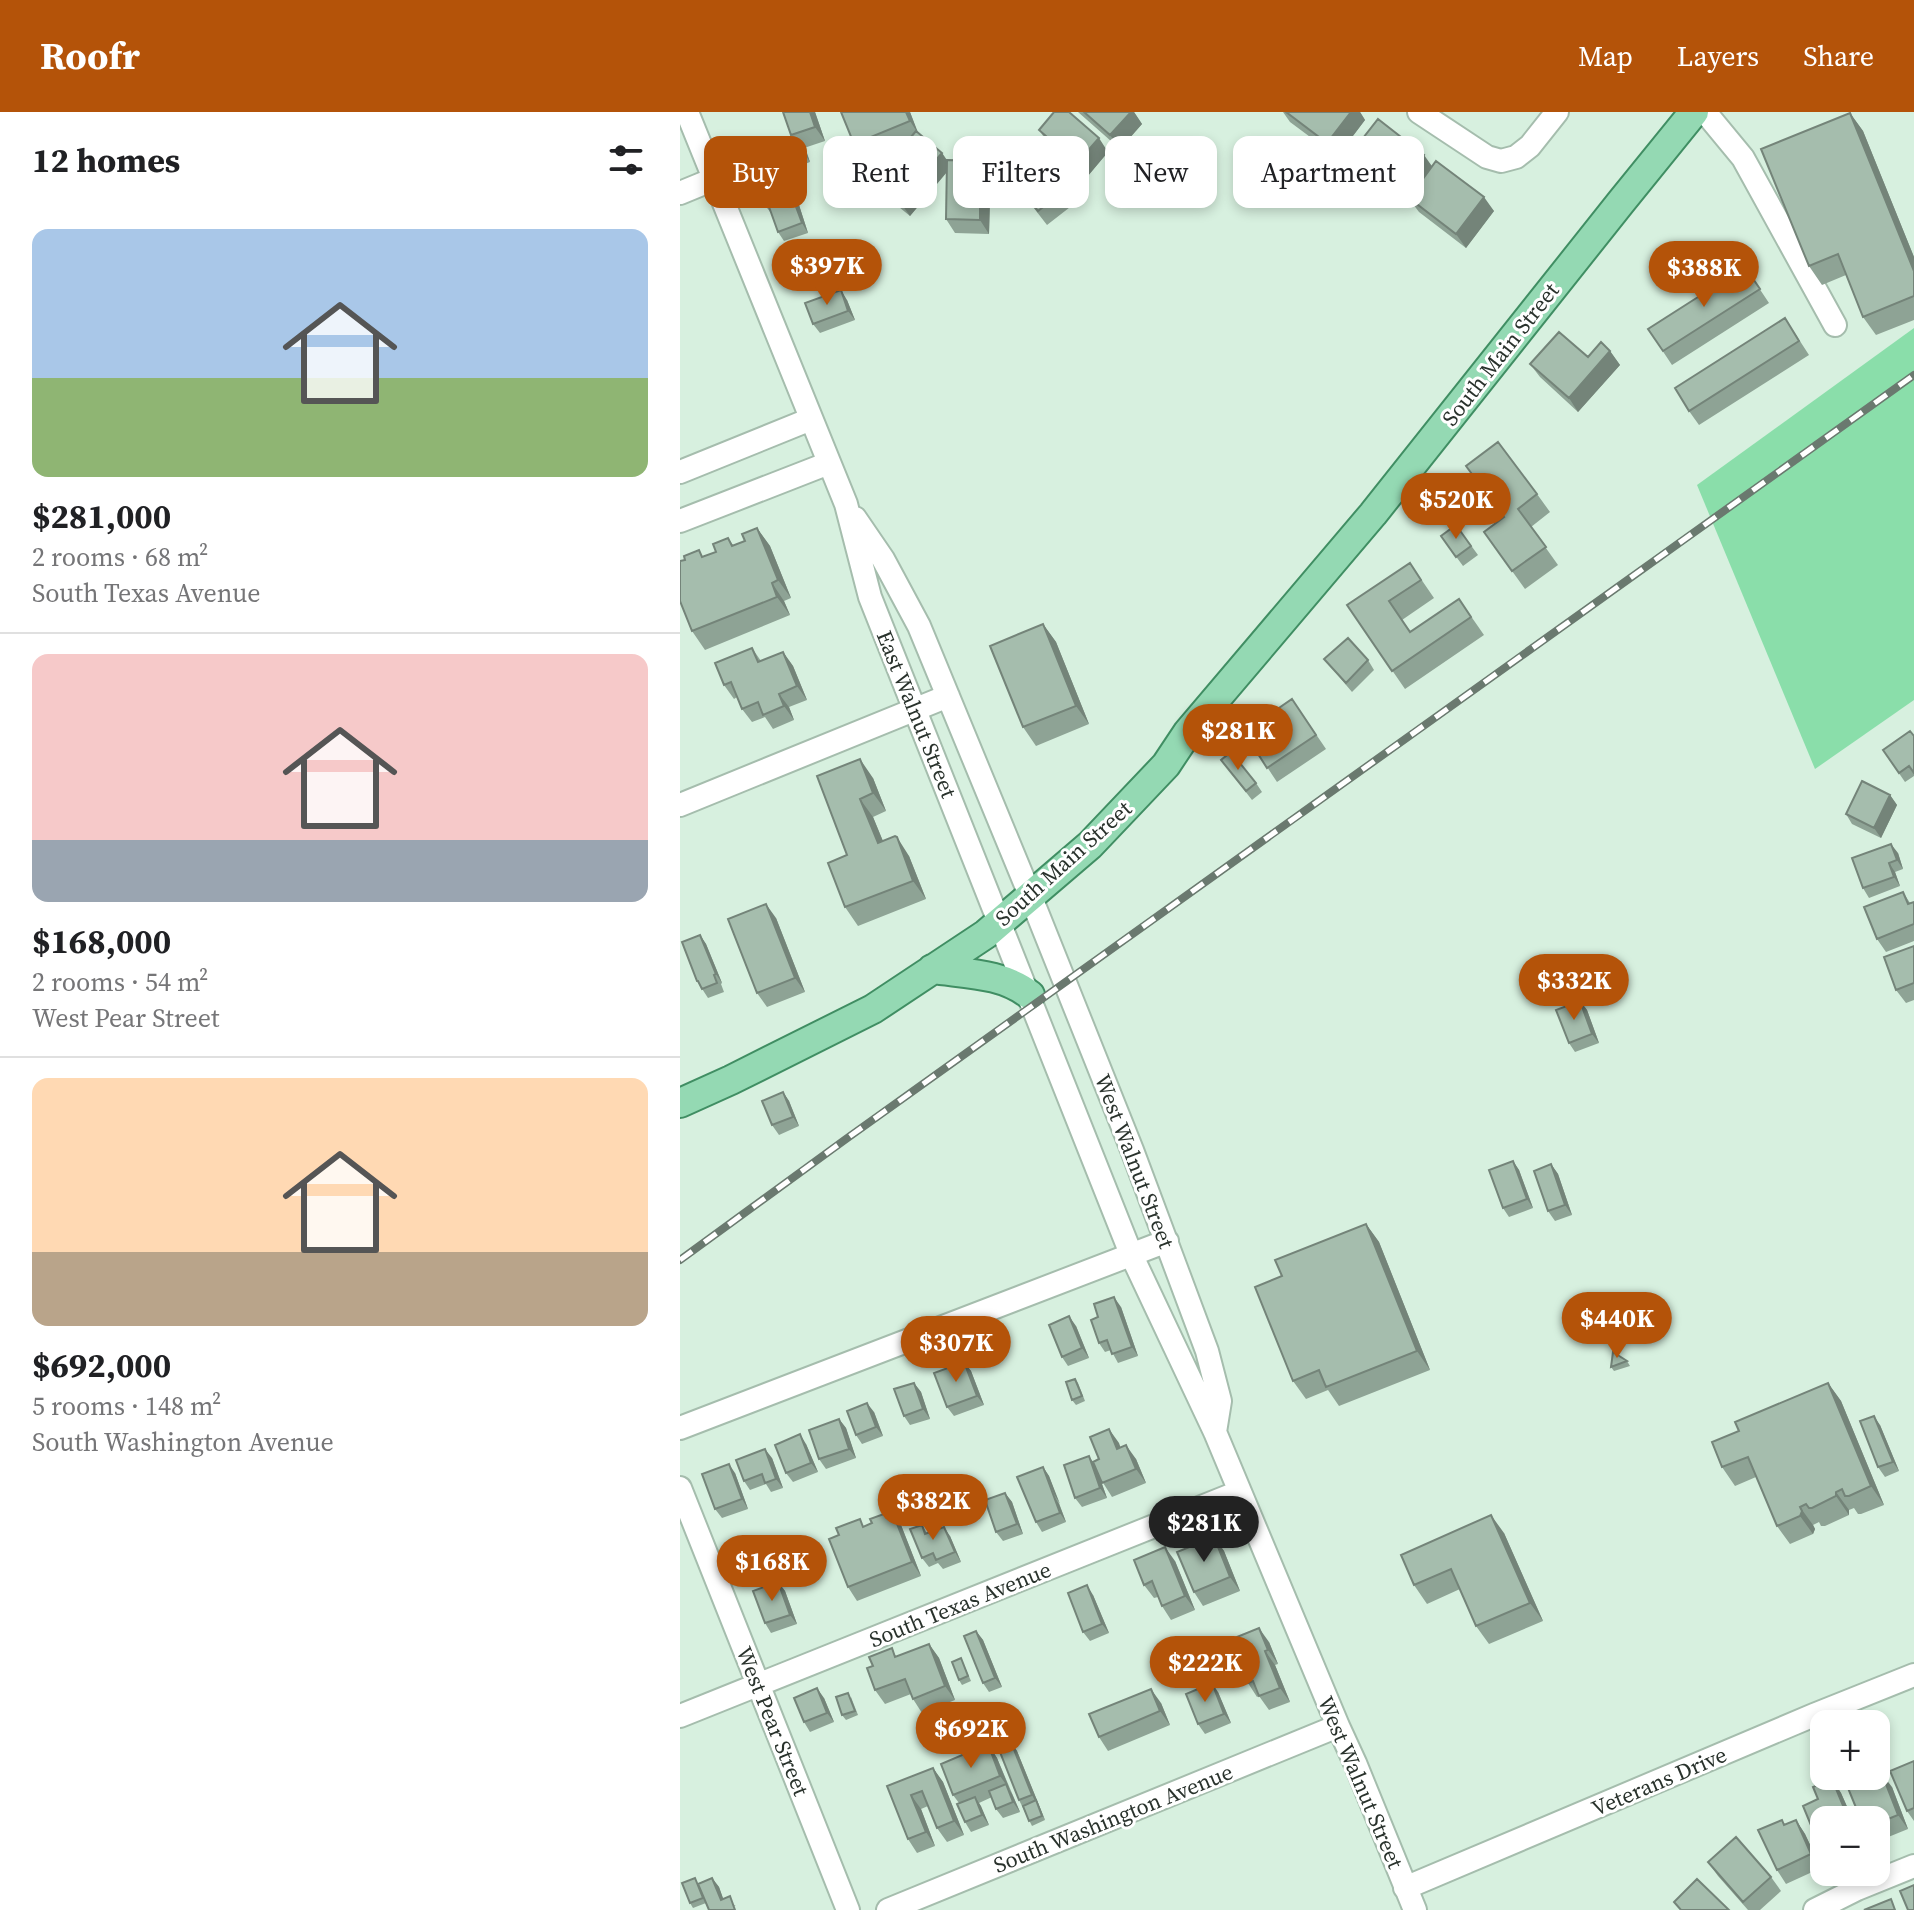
<!DOCTYPE html>
<html lang="en">
<head>
<meta charset="utf-8">
<style>
  body { margin:0; font-family:"Source Serif 4",serif; background:#f2f2f2; color:#202124; height:100vh; display:flex; flex-direction:column; font-size:30px; white-space:nowrap }
  * { box-sizing:border-box; margin:0 }
  p { font-size:26px; color:#757577 }
  .icon { flex:none; width:44px; height:44px; fill:none; stroke:currentColor; stroke-width:2; stroke-linecap:round; stroke-linejoin:round }
  .map { position:relative; flex:1; overflow:hidden }
  .panel { display:flex; flex-direction:column; background:#fff; width:680px }
  .panel>* { flex:none }
  .banner { position:absolute; left:24px; top:24px; width:760px; height:72px; display:flex; gap:16px }
  .controls { position:absolute; left:1130px; top:1598px; display:grid; gap:16px }
  .controls a { display:grid; place-items:center; width:80px; height:80px; border-radius:16px; background:#fff; box-shadow:0 4px 12px #0003; font-size:40px }
  .price { position:absolute; translate:-50% -68px; padding:0 18px; border-radius:28px; background:#b45309; color:#fff; font-size:26px; line-height:52px; filter:drop-shadow(0 2px 4px #0008) }
  .price::after { content:''; position:absolute; left:50%; top:48px; width:24px; height:18px; margin-left:-12px; background:inherit; clip-path:polygon(0 0,100% 0,50% 100%) }
  .price.current { background:#222; color:#fff }
  ul { padding:0; list-style:none }
  li { display:grid; align-content:center; gap:16px; height:424px; padding:0 32px }
  li+li { border-top:2px solid #e0e0e0 }
  li span { display:grid; place-items:center; height:248px; border-radius:16px; color:#555 }
  li>.icon { margin-inline-start:auto }
  span .icon { width:144px; height:144px; fill:#fffc; stroke-width:1 }
  li b { font-size:34px }
  h2 { display:flex; justify-content:space-between; align-items:center; height:96px; padding:0 32px; font-size:34px }
  .tag { padding:0 28px; border-radius:16px; background:#fff; box-shadow:0 4px 12px #0003; font-size:28px; line-height:72px }
  .tag.current { background:#b45309; color:#fff }
  header { display:flex; align-items:center; gap:48px; box-sizing:border-box; height:112px; padding:0 40px; background:#b45309; color:#fff }
  header strong { font-size:38px }
  nav { display:flex; gap:44px; margin-inline-start:auto; font-size:28px }
  main { display:flex; flex:1; min-height:0 }
  .map>svg:first-child { display:block }
</style>
</head>
<body>
<header>
<strong>Roofr</strong>
<nav><a>Map</a><a>Layers</a><a>Share</a></nav>
</header>
<main>
<section class="panel">
<h2>12 homes<svg class="icon" aria-label="filters" viewBox="0 0 24 24"><path d="M4 7h16M4 17h16"/><circle cx="9" cy="7" r="2"/><circle cx="15" cy="17" r="2"/></svg></h2>
<ul>
<li><span style="background:linear-gradient(#a9c7e8 60%,#8fb573 0)"><svg class="icon" aria-label="home" viewBox="0 0 24 24"><path d="M3 11l9-7 9 7M6 9v11h12V9"/></svg></span><div><b>$281,000</b><p>2 rooms · 68 m²</p><p>South Texas Avenue</p></div></li>
<li><span style="background:linear-gradient(#f6c9c9 75%,#9aa5b1 0)"><svg class="icon" aria-label="home" viewBox="0 0 24 24"><path d="M3 11l9-7 9 7M6 9v11h12V9"/></svg></span><div><b>$168,000</b><p>2 rooms · 54 m²</p><p>West Pear Street</p></div></li>
<li><span style="background:linear-gradient(#ffd9b3 70%,#b9a48a 0)"><svg class="icon" aria-label="home" viewBox="0 0 24 24"><path d="M3 11l9-7 9 7M6 9v11h12V9"/></svg></span><div><b>$692,000</b><p>5 rooms · 148 m²</p><p>South Washington Avenue</p></div></li>
</ul>
</section>
<div class="map">
<svg width="1234" height="1798" viewBox="0 0 1234 1798">
  <rect width="100%" height="100%" fill="#d7f0df"/>
  <!-- green -->
  <path fill="#8adeaa" d="M1234,216V588L1135,657L1017,373Z"/>
  <g fill="none" stroke-linecap="round" stroke-linejoin="round">
    <!-- minor casing -->
    <g stroke="#a5bdad" stroke-width="26">
      <path id="minor" d="M7,0L166,392L190,485L451,1142L535,1320L658,1614L675,1651L735,1798
        M739,0L807,45L821,49L836,45L850,34L877,0
        M1025,0L1063,46L1155,213
        M0,81L34,67
        M0,360L131,307
        M175,406L203,447L239,514L350,783L452,1038L527,1239L540,1289L535,1320
        M0,409L149,351
        M0,693L268,584
        M0,1316L487,1129
        M0,1376L168,1798
        M0,1604L559,1380
        M725,1776L1134,1603L1234,1563
        M208,1798L658,1614
        M1135,1798L1177,1777L1234,1754"/>
    </g>
    <!-- major casing -->
    <g stroke="#408e63" stroke-width="32">
      <path id="major" d="M252,857C287,862 322,861 350,883
        M0,991L51,968L193,897L306,822L410,733L486,653L508,620L693,402L941,90L1014,0"/>
    </g>
    <!-- minor -->
    <use href="#minor" stroke="#fff" stroke-width="22"/>
    <!-- major -->
    <use href="#major" stroke="#94d9b3" stroke-width="28"/>
    <!-- rail casing -->
    <g stroke="#6a796f" stroke-width="8">
      <path id="rail" d="M0,1148L166,1027L1234,263"/>
    </g>
    <!-- rail -->
    <use href="#rail" stroke="#fff" stroke-width="5" stroke-dasharray="15" stroke-linecap="butt"/>
  </g>
  <!-- wall -->
  <path fill="#8ea395" d="M135,0L145,29L124,36L130,50L96,63L89,53L115,30L111,23Z
    M161,0H230L238,22L262,41L267,48L310,49L320,63L319,88L310,87L309,122L275,121L266,107L267,60L230,104L214,91L205,78L207,75L199,63L229,28L183,46L174,32Z
    M398,0H454L462,12L440,37Z
    M603,0H680L685,8L657,45L610,10Z
    M1170,1L1183,19L1234,145V208L1196,223L1183,205L1166,163L1142,173L1129,154Z
    M359,18L428,40L407,65L368,31Z
    M365,42L374,56L369,60L394,92L367,113L319,51Z
    M669,44L753,54L814,99L786,136L739,100L730,88L726,94L679,57Z
    M102,74L106,86L112,84L119,93L128,121L104,129L98,120L91,101L84,92Z
    M1065,155L1089,191L992,253L968,217Z
    M167,188L175,208L140,221L133,212Z
    M1105,206L1129,243L1019,313L1009,299Z
    M930,239L940,253L898,300L860,265L850,252L908,245Z
    M857,382L870,400L851,415L878,453L845,477L804,420Z
    M776,413L798,443L783,454L761,424Z
    M77,416L90,434L111,486L104,489L110,503L25,538L12,519L24,445L36,440L48,426L53,433L65,429Z
    M730,451L754,486L722,508L731,520L779,487L804,523L725,577L667,493Z
    M363,512L376,530L409,612L356,634L343,615Z
    M72,536L81,549L103,540L113,554L127,588L109,595L114,608L93,617L85,605L72,610L62,597L57,585L54,587L44,573Z
    M644,547L688,548L694,558L672,580Z
    M612,587L646,637L597,670L564,620Z
    M1234,624V664L1225,670L1203,638Z
    M541,648L576,671L582,680L572,688Z
    M137,664L193,666L206,699L193,705L203,729L229,744L246,787L178,814L165,795L167,743Z
    M1210,683L1217,693L1201,726L1172,712L1166,702Z
    M1218,741L1223,757L1215,760L1220,774L1189,786L1183,776Z
    M1223,780L1230,791L1234,790V829L1206,840L1197,827Z
    M96,806L125,880L87,895L77,881Z
    M20,823L26,832L42,871L41,872L44,880L28,886L17,869Z
    M1234,834V888L1226,891L1216,878Z
    M900,889L907,898L919,931L895,940L889,931Z
    M103,980L109,989L119,1014L99,1023L92,1013Z
    M833,1049L839,1058L853,1096L829,1105L823,1096Z
    M871,1052L878,1062L892,1103L875,1109L868,1099Z
    M686,1112L699,1130L750,1258L659,1294L648,1278L626,1287L613,1269L602,1164Z
    M441,1195L458,1244L438,1251L431,1238L425,1240L419,1231Z
    M396,1214L409,1246L388,1254L382,1245Z
    M947,1249L950,1254L934,1259L931,1255Z
    M282,1250H284L291,1259L304,1293L274,1304L267,1295Z
    M395,1267L398,1271L405,1289L396,1293L392,1288Z
    M234,1271L241,1280L250,1307L230,1313L224,1304Z
    M1148,1271L1161,1289L1204,1393L1181,1402H1178L1174,1396L1169,1398V1403L1145,1414H1141L1139,1410L1133,1413L1135,1417L1133,1422L1110,1432L1097,1414L1076,1365L1055,1374L1042,1355L1059,1319Z
    M194,1300L203,1324L182,1332L176,1323Z
    M159,1307L166,1316L176,1346L146,1357L139,1347Z
    M1200,1313L1219,1359L1205,1365L1198,1355Z
    M429,1317L440,1336L456,1347L466,1371L432,1385L420,1366L427,1386L402,1395L395,1386L414,1351L419,1347Z
    M126,1332L138,1360L113,1370L106,1361Z
    M92,1346L103,1376L91,1380L86,1372L70,1378L64,1369Z
    M363,1355L369,1364L386,1410L362,1420L356,1410Z
    M55,1361L68,1397L42,1406L35,1397Z
    M325,1381L332,1390L343,1422L323,1429L316,1420Z
    M221,1413L241,1464L177,1489L168,1475L185,1414Z
    M242,1413L247,1421L270,1424L281,1450L263,1457L258,1451L249,1455L242,1446Z
    M824,1421L863,1509L809,1532L796,1514L780,1477L747,1492L734,1473Z
    M534,1425L544,1439L560,1479L523,1494L514,1480Z
    M495,1449L515,1498L491,1508L482,1494L478,1485L474,1486L464,1473Z
    M98,1470L105,1479L117,1512L91,1521L85,1511Z
    M413,1483L429,1521L410,1529L403,1520Z
    M296,1519L303,1528L322,1575L309,1580L303,1571Z
    M589,1530L598,1552L595,1553L610,1590L589,1598L579,1584L577,1585L568,1571L565,1564L555,1568L546,1554Z
    M249,1532L259,1546L275,1588L242,1601L233,1587L231,1582L205,1592L195,1578L218,1544Z
    M281,1546L291,1569L282,1573L279,1568Z
    M538,1580L551,1611L525,1622L518,1612Z
    M171,1585L178,1603L166,1608L162,1603Z
    M144,1586L154,1610L130,1620L124,1610Z
    M481,1591L490,1613L428,1639L419,1625Z
    M331,1630L337,1639L365,1708L352,1714L339,1688Z
    M308,1632L317,1646L340,1700L323,1706L316,1697L312,1685L299,1691L309,1713L291,1720L285,1710L279,1691L273,1683Z
    M1234,1649V1709L1227,1699Z
    M253,1656L263,1670L284,1723L267,1730L257,1716L248,1694L241,1697L255,1734L237,1741L228,1727L207,1674Z
    M1152,1667L1161,1681L1173,1708H1144V1736L1135,1723L1138,1687Z
    M1212,1675L1228,1717L1196,1730V1708Z
    M1102,1708L1105,1713L1116,1708L1125,1722L1141,1756L1106,1772L1097,1758Z
    M1028,1750L1091,1765L1101,1779L1080,1798H1068L1038,1764Z
    M32,1766L39,1775L43,1787L56,1794L26,1791L13,1796L10,1791L19,1771Z"/>
  <!-- shaded-wall -->
  <path fill="#748479" d="M130,0H135L145,29L135,15Z
    M226,0H230L239,23L230,9Z
    M451,0H454L462,12L440,37L430,23Z
    M671,0H680L685,8L657,45L647,31Z
    M1170,1L1183,19L1234,145V159Z
    M419,26L428,40L407,65L397,51Z
    M119,28L126,38L130,50L124,41Z
    M262,41L271,55L230,104L220,90Z
    M744,43L754,57L726,94L717,80Z
    M310,49L320,63L319,88L309,74Z
    M96,65L102,74L109,94L103,85Z
    M300,74L310,87L309,122L300,108Z
    M112,84L119,93L128,121L122,111Z
    M804,85L814,99L786,136L776,122Z
    M161,178L167,188L175,208L168,199Z
    M930,239L940,253L898,300L889,286Z
    M77,416L90,434L111,486L98,468Z
    M92,471L104,489L110,503L97,485Z
    M363,512L376,530L409,612L396,594Z
    M103,540L113,554L127,588L117,574Z
    M99,582L109,595L114,608L104,594Z
    M180,647L193,666L206,699L193,681Z
    M1210,683L1217,693L1201,726L1194,716Z
    M180,687L193,705L211,749L198,731Z
    M217,725L229,744L246,787L233,769Z
    M1211,732L1218,741L1223,757L1217,748Z
    M1209,751L1215,760L1220,774L1214,765Z
    M86,792L96,806L125,880L115,866Z
    M20,823L26,832L42,871L36,862Z
    M900,889L907,898L919,931L912,922Z
    M103,980L109,989L119,1014L113,1005Z
    M833,1049L839,1058L853,1096L847,1087Z
    M871,1052L878,1062L892,1103L885,1093Z
    M686,1112L699,1130L750,1258L737,1239Z
    M434,1185L441,1195L458,1244L452,1235Z
    M389,1204L396,1214L409,1246L402,1236Z
    M284,1250L291,1259L304,1293L297,1284Z
    M234,1271L241,1280L250,1307L243,1297Z
    M1148,1271L1161,1289L1204,1393L1191,1374Z
    M187,1291L194,1300L203,1324L196,1315Z
    M1194,1304L1200,1313L1219,1359L1213,1350Z
    M159,1307L166,1316L176,1346L169,1337Z
    M429,1317L439,1331L446,1351L437,1337Z
    M120,1322L126,1332L138,1360L131,1351Z
    M446,1333L456,1347L466,1371L456,1357Z
    M85,1337L92,1346L103,1376L96,1367Z
    M409,1344L415,1353L427,1386L420,1376Z
    M49,1352L55,1361L68,1397L62,1387Z
    M363,1355L369,1364L380,1392L374,1382Z
    M1156,1380L1169,1398V1403L1156,1384Z
    M325,1381L332,1390L343,1422L337,1412Z
    M373,1383L379,1392L386,1410L380,1401Z
    M1120,1395L1133,1413L1135,1417L1133,1422L1120,1404Z
    M212,1399L221,1413L241,1464L232,1450Z
    M811,1403L824,1421L863,1509L850,1491Z
    M264,1415L270,1424L281,1450L275,1440Z
    M534,1425L544,1439L560,1479L550,1465Z
    M485,1435L495,1449L515,1498L505,1484Z
    M98,1470L105,1479L117,1512L110,1503Z
    M407,1473L413,1483L429,1521L422,1512Z
    M579,1516L589,1530L598,1552L588,1538Z
    M296,1519L303,1528L322,1575L315,1566Z
    M249,1532L259,1546L275,1588L265,1574Z
    M585,1539L595,1553L610,1590L600,1576Z
    M532,1571L538,1580L551,1611L544,1602Z
    M137,1576L144,1586L154,1610L147,1601Z
    M471,1577L481,1591L490,1613L480,1599Z
    M331,1630L337,1639L365,1708L352,1683Z
    M308,1632L317,1646L330,1678L320,1664Z
    M253,1656L263,1670L284,1723L274,1709Z
    M1202,1662L1212,1675L1228,1717L1218,1703Z
    M1152,1667L1161,1681L1173,1708H1169Z
    M326,1672L332,1682L340,1700L333,1690Z
    M231,1683L241,1697L255,1734L246,1720Z
    M295,1685L301,1694L309,1713L302,1703Z
    M1116,1708L1125,1722L1141,1756L1131,1742Z
    M32,1766L39,1775L47,1797L41,1788Z"/>
  <!-- building -->
  <path fill="#a5bdad" stroke="#748479" stroke-width="2" d="M103,0H130L135,15L111,23Z
    M161,0H226L230,9L174,32Z
    M374,0H389L419,26L397,51L359,18Z
    M404,0H451L430,23Z
    M606,0H671L647,31Z
    M1170,1L1234,159V184L1183,205L1158,142L1129,154L1081,37Z
    M698,7L744,43L717,80L669,44Z
    M236,19L262,41L220,90L205,78L209,72L199,63Z
    M351,26L365,42L359,47L384,78L358,99L319,51Z
    M119,28L124,41L89,53L84,41Z
    M267,48L310,49L309,74H300V108L266,107Z
    M756,49L804,85L776,122L729,86Z
    M96,65L103,85L84,92L77,71Z
    M112,84L122,111L98,120L88,92Z
    M1065,155L1080,177L983,239L968,217Z
    M161,178L168,199L133,212L125,191Z
    M1105,206L1119,229L1009,299L995,276Z
    M879,220L908,245L921,230L930,239L889,286L850,252Z
    M818,330L857,382L838,397L866,435L832,459L804,420L824,405L786,354Z
    M776,413L791,434L776,445L761,424Z
    M77,416L98,468L92,471L97,485L12,519L0,489V449L5,448L4,444L19,438L22,445L36,440L33,432L48,426L52,434L65,429L62,422Z
    M730,451L741,468L709,489L730,520L779,487L791,505L712,559L667,493Z
    M363,512L396,594L343,615L310,534Z
    M668,526L688,548L666,571L644,547Z
    M72,536L78,550L103,540L117,574L99,582L104,594L83,603L78,590L62,597L51,570L44,573L35,551Z
    M612,587L636,623L587,656L564,620Z
    M1230,619L1234,624V661L1229,654L1219,661L1203,638Z
    M551,640L576,671L566,679L541,648Z
    M180,647L193,681L180,687L198,731L215,724L217,725L233,769L165,795L148,751L167,743L137,664Z
    M1182,669L1210,683L1194,716L1166,702Z
    M1211,732L1217,748L1209,751L1214,765L1183,776L1172,746Z
    M1223,780L1228,792L1234,790V812L1197,827L1184,795Z
    M86,792L115,866L77,881L48,807Z
    M20,823L36,862L34,863L37,871L22,877L18,869H17L2,830Z
    M1234,834V871L1216,878L1204,845Z
    M900,889L912,922L889,931L876,898Z
    M103,980L113,1005L92,1013L82,989Z
    M833,1049L847,1087L823,1096L809,1058Z
    M871,1052L885,1093L868,1099L854,1059Z
    M686,1112L737,1239L646,1275L639,1258L613,1269L575,1175L602,1164L595,1148Z
    M434,1185L452,1235L432,1242L427,1228L419,1231L411,1208L418,1205L414,1192Z
    M389,1204L402,1236L382,1245L369,1213Z
    M933,1240L947,1249L931,1255Z
    M278,1244L281,1251L270,1255L269,1252L276,1250L273,1245Z
    M284,1250L297,1284L267,1295L254,1261Z
    M395,1267L402,1284L392,1288L386,1270Z
    M234,1271L243,1297L224,1304L214,1277Z
    M1148,1271L1191,1374L1169,1384H1165L1162,1377L1156,1380V1384L1132,1396H1129L1126,1392L1120,1395L1122,1399L1120,1404L1097,1414L1068,1345L1042,1355L1032,1330L1059,1319L1055,1310Z
    M187,1291L196,1315L176,1323L167,1299Z
    M1194,1304L1213,1350L1198,1355L1180,1309Z
    M159,1307L169,1337L139,1347L129,1318Z
    M429,1317L437,1337L446,1333L456,1357L422,1371L413,1350L419,1347L410,1325Z
    M120,1322L131,1351L106,1361L95,1333Z
    M85,1337L96,1367L85,1371L82,1362L64,1369L56,1348Z
    M409,1344L420,1376L395,1386L384,1353Z
    M49,1352L62,1387L35,1397L22,1362Z
    M363,1355L380,1401L356,1410L337,1365Z
    M325,1381L337,1412L316,1420L305,1388Z
    M212,1399L232,1450L168,1475L149,1427L159,1423L156,1416L180,1407L183,1415L192,1411L190,1407Z
    M811,1403L850,1491L796,1514L771,1457L734,1473L721,1443Z
    M242,1413L245,1422L264,1415L275,1440L256,1448L253,1441L242,1446L230,1417Z
    M534,1425L550,1465L514,1480L497,1440Z
    M485,1435L505,1484L482,1494L472,1469L464,1473L454,1448Z
    M98,1470L110,1503L85,1511L73,1479Z
    M407,1473L422,1512L403,1520L388,1481Z
    M579,1516L588,1538L585,1539L600,1576L579,1584L573,1569L568,1571L559,1549L546,1554L537,1533Z
    M296,1519L315,1566L303,1571L284,1524Z
    M249,1532L265,1574L233,1587L225,1567L195,1578L187,1556L193,1554L189,1545L212,1536L215,1545Z
    M281,1546L288,1564L279,1568L272,1550Z
    M532,1571L544,1602L518,1612L506,1582Z
    M137,1576L147,1601L124,1610L114,1586Z
    M471,1577L480,1599L419,1625L409,1602Z
    M168,1581L175,1599L162,1603L156,1585Z
    M331,1630L352,1683L339,1688L318,1635Z
    M308,1632L320,1664L273,1683L261,1652Z
    M1234,1649V1696L1227,1699L1210,1659Z
    M253,1656L274,1709L257,1716L242,1679L231,1683L246,1720L228,1727L207,1674Z
    M1202,1662L1218,1703L1196,1712V1708H1181L1168,1676Z
    M1152,1667L1169,1708H1144V1720L1135,1723L1123,1694L1138,1687L1133,1675Z
    M326,1672L333,1690L316,1697L309,1679Z
    M295,1685L302,1703L285,1710L277,1692Z
    M356,1688L362,1704L349,1709L343,1694Z
    M1102,1708L1104,1713L1116,1708L1131,1742L1097,1758L1078,1718Z
    M1056,1725L1091,1765L1063,1790L1028,1750Z
    M15,1766L23,1786L10,1791L2,1771Z
    M32,1766L41,1788L50,1784L55,1798H29L18,1772Z
    M1017,1767L1049,1798H1001L994,1790Z
    M1234,1773V1798H1228L1220,1779Z
    M1211,1787L1215,1798H1184Z"/>
  <g text-anchor="middle" stroke-width="6" stroke-linejoin="round" paint-order="stroke">
    <!-- street labels -->
    <g font-size="22" fill="#29322c" stroke="#fff">
      <text transform="translate(820 242) rotate(-52)" y="8">South Main Street</text>
      <text transform="translate(237 602) rotate(68)" y="8">East Walnut Street</text>
      <text transform="translate(383 751) rotate(-42)" y="8">South Main Street</text>
      <text transform="translate(455 1049) rotate(69)" y="8">West Walnut Street</text>
      <text transform="translate(280 1492) rotate(-22)" y="8">South Texas Avenue</text>
      <text transform="translate(93 1609) rotate(68)" y="8">West Pear Street</text>
      <text transform="translate(979 1669) rotate(-23)" y="8">Veterans Drive</text>
      <text transform="translate(681 1670) rotate(67)" y="8">West Walnut Street</text>
      <text transform="translate(433 1706) rotate(-22)" y="8">South Washington Avenue</text>
    </g>
  </g>
</svg>
<div class="controls">
<a>+</a>
<a>−</a>
</div>
<b class="price" style="left:147px;top:195px">$397K</b>
<b class="price" style="left:1024px;top:197px">$388K</b>
<b class="price" style="left:776px;top:429px">$520K</b>
<b class="price" style="left:558px;top:660px">$281K</b>
<b class="price" style="left:894px;top:910px">$332K</b>
<b class="price" style="left:937px;top:1248px">$440K</b>
<b class="price" style="left:276px;top:1272px">$307K</b>
<b class="price" style="left:253px;top:1430px">$382K</b>
<b class="price current" style="left:524px;top:1452px">$281K</b>
<b class="price" style="left:92px;top:1491px">$168K</b>
<b class="price" style="left:525px;top:1592px">$222K</b>
<b class="price" style="left:291px;top:1658px">$692K</b>
<div class="banner">
<a class="tag current">Buy</a>
<a class="tag">Rent</a>
<a class="tag">Filters</a>
<a class="tag">New</a>
<a class="tag">Apartment</a>
</div>
</div>
</main>
</body>
</html>
